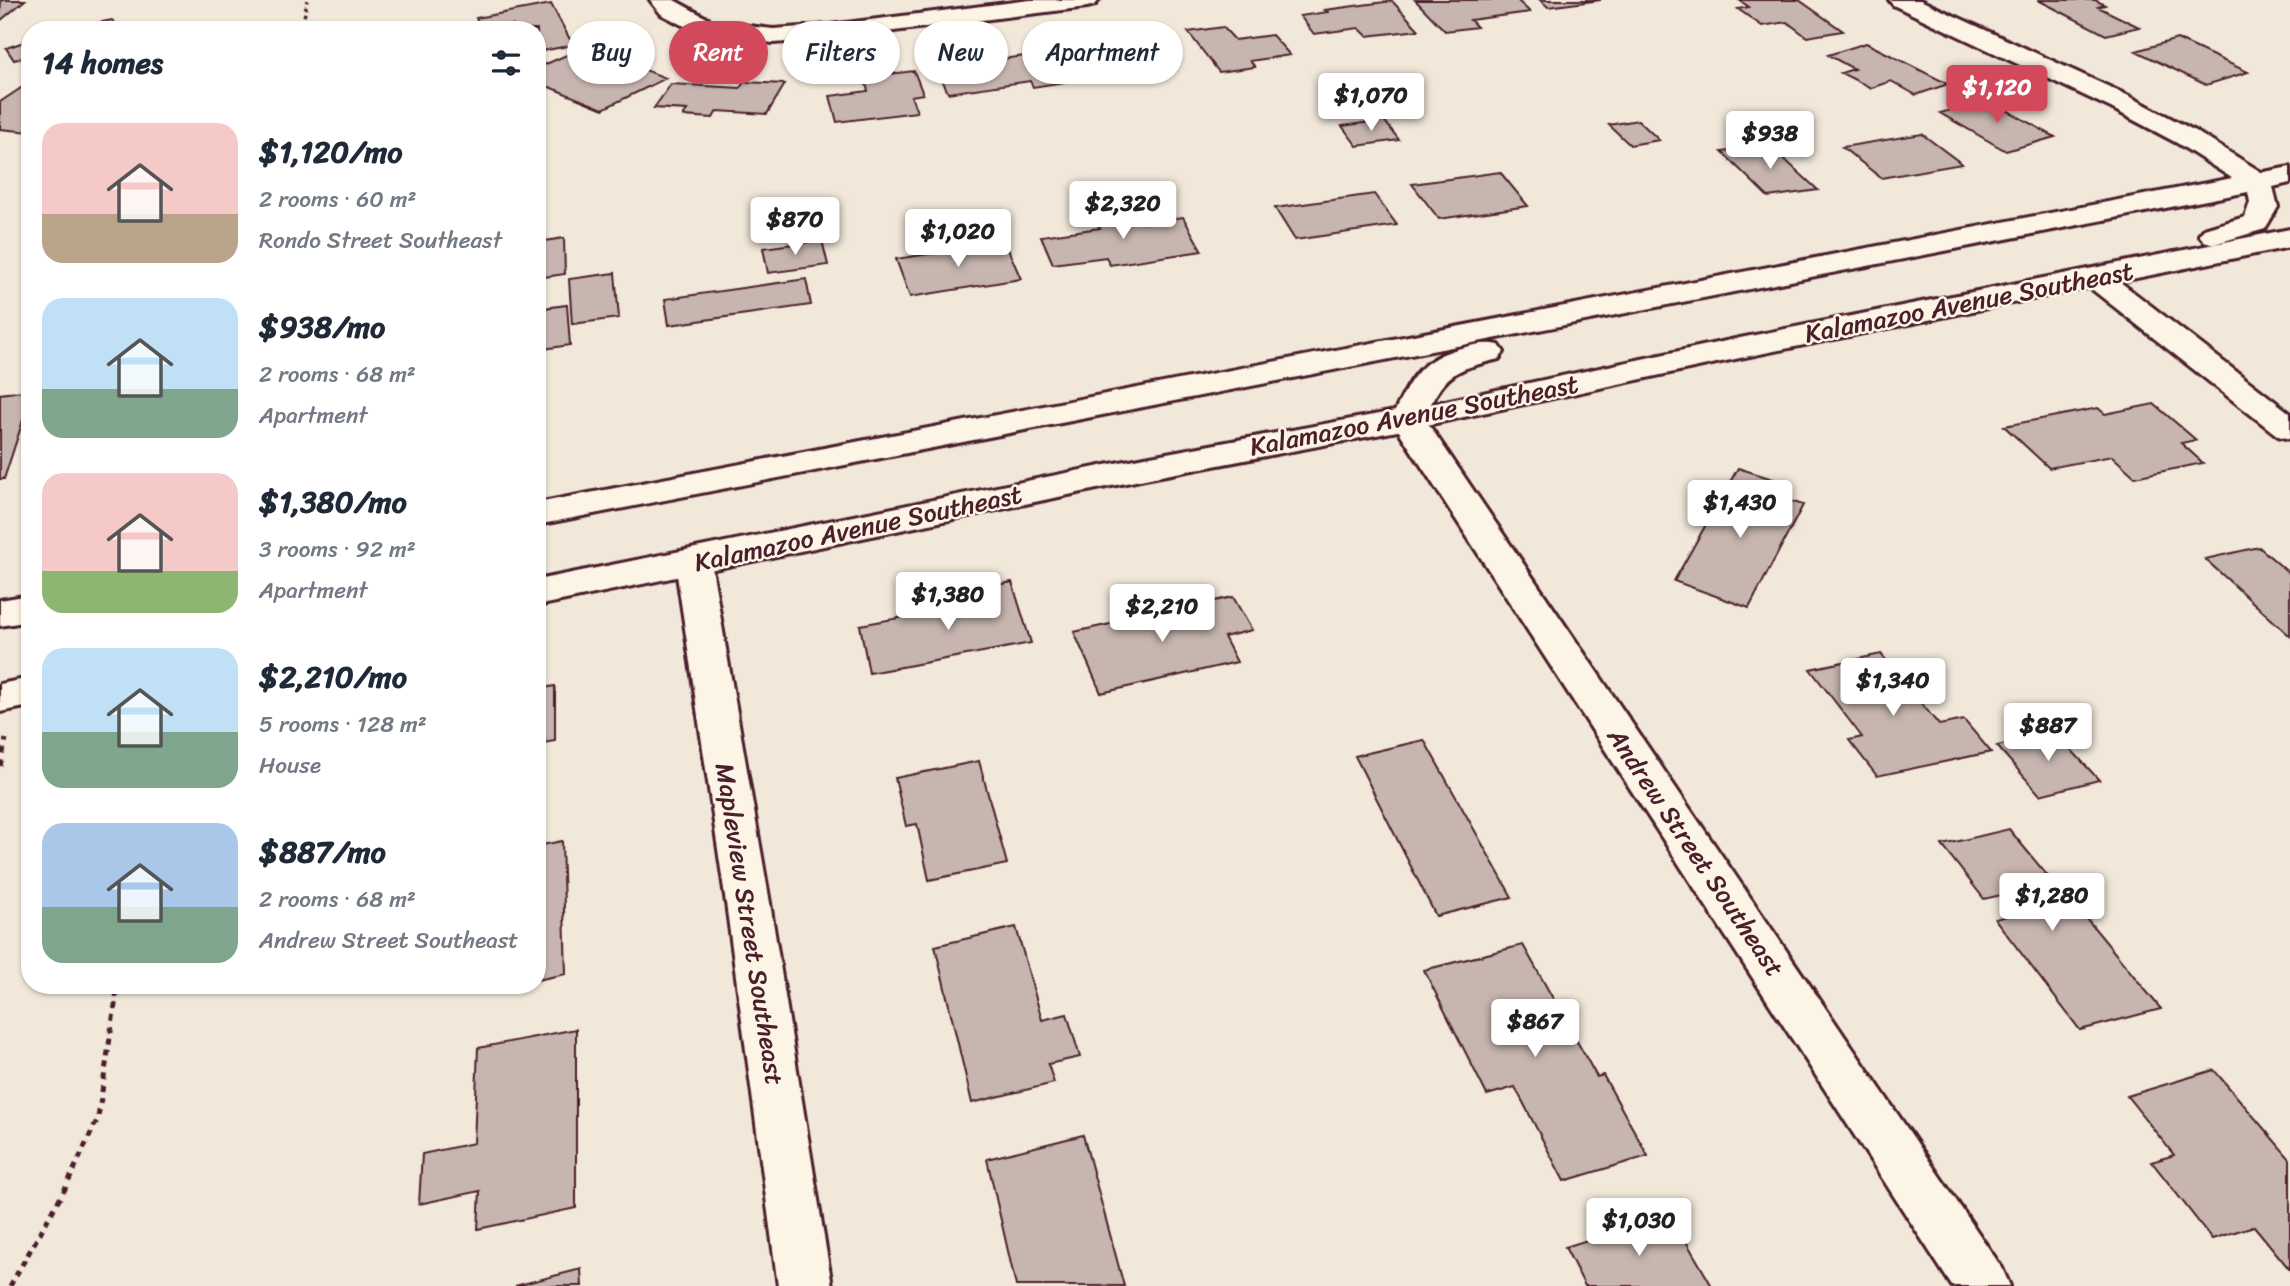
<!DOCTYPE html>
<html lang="en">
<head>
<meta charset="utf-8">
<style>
  body { margin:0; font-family:Sriracha,sans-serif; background:#f2f2f3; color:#1f2937; height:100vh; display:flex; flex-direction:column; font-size:26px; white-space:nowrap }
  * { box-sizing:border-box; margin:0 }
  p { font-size:23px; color:#747a83 }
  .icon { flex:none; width:38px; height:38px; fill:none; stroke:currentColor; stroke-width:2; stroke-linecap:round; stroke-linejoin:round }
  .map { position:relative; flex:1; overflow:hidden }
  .side { position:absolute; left:21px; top:21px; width:525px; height:973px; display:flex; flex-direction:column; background:#fff; border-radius:28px; box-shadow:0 2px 5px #0004 }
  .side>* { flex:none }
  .guide { position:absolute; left:567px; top:21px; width:665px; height:63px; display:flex; gap:14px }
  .price { position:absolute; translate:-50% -60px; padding:0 16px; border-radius:7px; background:#fff; color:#222; font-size:23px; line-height:46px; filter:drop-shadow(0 2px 4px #0008) }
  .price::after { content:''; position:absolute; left:50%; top:42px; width:21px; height:16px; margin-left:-10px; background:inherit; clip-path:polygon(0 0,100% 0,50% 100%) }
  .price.current { background:#d1495b; color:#fff }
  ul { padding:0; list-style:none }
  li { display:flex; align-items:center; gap:21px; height:175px; padding:0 21px }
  li span { display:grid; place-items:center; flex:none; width:196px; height:140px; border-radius:21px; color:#555 }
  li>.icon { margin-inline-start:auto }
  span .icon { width:84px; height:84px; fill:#fffc; stroke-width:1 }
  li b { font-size:30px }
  h2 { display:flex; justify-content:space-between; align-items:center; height:84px; padding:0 21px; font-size:30px }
  .pill { padding:0 24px; border-radius:32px; background:#fff; box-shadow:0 2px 5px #0004; font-size:24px; line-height:63px }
  .pill.current { background:#d1495b; color:#fff }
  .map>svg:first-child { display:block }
</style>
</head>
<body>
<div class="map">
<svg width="2290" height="1286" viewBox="0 0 2290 1286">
  <rect width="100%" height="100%" fill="#f1e8da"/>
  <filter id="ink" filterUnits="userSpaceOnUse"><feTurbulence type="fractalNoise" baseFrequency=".0143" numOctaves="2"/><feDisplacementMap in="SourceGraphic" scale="14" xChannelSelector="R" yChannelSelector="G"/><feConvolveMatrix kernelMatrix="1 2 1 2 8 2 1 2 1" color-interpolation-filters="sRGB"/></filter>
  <g filter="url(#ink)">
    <!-- building -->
    <path fill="#c7b6af" stroke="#4a1f2b" stroke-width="2" d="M1,0H25L0,21Z
      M1415,0H1517L1530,12L1470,20L1477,27L1445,31Z
      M1540,0H1601L1548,7Z
      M1739,0H1799L1843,31L1807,37L1787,22L1762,26L1738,9L1749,7Z
      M2038,0H2095L2105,5L2098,7L2139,27L2106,35Z
      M1392,1L1419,30L1367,36L1359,28L1314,34L1300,16L1328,12L1325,10Z
      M551,4L573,45L537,52V30H516L513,25L481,30L476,18Z
      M112,20L120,30H70L92,24Z
      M1223,27L1235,40L1272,35L1290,55L1250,61L1255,67L1219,72L1188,32Z
      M1157,36L1173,60L1152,63L1158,71L1130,75L1124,66L1072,74L1064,60L1081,58L1074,47Z
      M2177,39L2248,72L2206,85L2136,51Z
      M30,40V56L14,60L6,48Z
      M1866,43L1948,84L1916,95L1891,81L1871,88L1841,73L1854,69L1828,55Z
      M571,53L620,73L635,66L666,78L603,109L537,82V68Z
      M1047,53L1064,82L1033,87L1030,81L948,93L937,68Z
      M914,71L923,94L911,96L917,112L837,122L830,96L868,91L864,77Z
      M744,82L785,84L767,114L717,111L713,118L683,116L687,110L654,108L671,84L740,88Z
      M21,88L30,90V132L0,129V102Z
      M1988,100L2055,137L2006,151L1940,113Z
      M1384,120L1399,140L1357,146L1342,126Z
      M1638,120L1659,140L1630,145L1609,125Z
      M1922,134L1962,164L1881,178L1842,147Z
      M1770,146L1818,190L1768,197L1722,152Z
      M1500,172L1528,206L1439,219L1412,184Z
      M1374,194L1397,225L1295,240L1275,208Z
      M1140,214L1145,223L1183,217L1202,251L1110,265L1106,257L1053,264L1041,236L1100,228L1095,220Z
      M564,238L565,274L537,278L538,242Z
      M822,240L828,265L768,273L763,248Z
      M1005,242L1021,279L910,297L896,259Z
      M615,273L619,318L572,324L569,279Z
      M806,279L811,305L669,325L665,299Z
      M567,305L570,345L537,350V309Z
      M30,390V399L4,479H0V394Z
      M2154,404L2196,440L2181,443L2203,463L2135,477L2112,456L2049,468L2004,426L2098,408L2105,414Z
      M1738,468L1773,479L1766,493L1803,505L1749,608L1674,581Z
      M2259,547L2290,574V636L2205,559Z
      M1012,582L1031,643L869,673L860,625L976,604L972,590Z
      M1233,597L1252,630L1224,637L1237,662L1101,693L1074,632Z
      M1881,654L1939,725L1964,720L1991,752L1877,776L1849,740L1862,737L1810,669Z
      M555,686V741L537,744V689Z
      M2055,732L2099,780L2040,795L1997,746Z
      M1424,740L1512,897L1436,916L1355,756Z
      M979,761L1007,864L929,880L917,824L906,826L895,778Z
      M2009,829L2055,885L2037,889L2048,902L2069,897L2161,1009L2080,1030L1995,919L2015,914L2001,895L1984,899L1942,845Z
      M562,841L566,974L537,980V846Z
      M1016,927L1042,1020L1067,1014L1080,1057L1048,1064L1054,1083L972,1103L935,946Z
      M1523,945L1597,1077L1603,1075L1648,1156L1564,1181L1515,1087L1487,1095L1424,970Z
      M576,1029V1208L478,1229L480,1191L419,1204L422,1154L474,1143L478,1048Z
      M2214,1070L2290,1159V1270L2254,1226L2212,1239L2152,1162L2174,1155L2127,1096Z
      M1083,1135L1124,1286H1016L987,1159Z
      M1670,1214L1712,1286H1585L1565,1247Z
      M581,1269L582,1286H515Z"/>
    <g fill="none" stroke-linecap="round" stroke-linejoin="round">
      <!-- street casing -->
      <g stroke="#4a1f2b" stroke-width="6">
        <path id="street" d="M650,0H674L714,22L773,29L830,25L1030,0H1099L1095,5L1087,7L830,39L773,43L700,34L661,14Z
          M1889,0H1920L2129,96L2195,131L2266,175L2270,181L2266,187L2256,189L2246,187L2177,143L2111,108L1893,5Z
          M2095,268L2106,271L2290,413V439L2278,436L2084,283L2080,277L2084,271Z
          M1408,409L1420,412L1425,419L2002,1268L2010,1286H1952L1391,419L1396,412Z
          M693,550L706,553L711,562L770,903L832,1286H778L726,903L675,562L680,553Z"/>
      </g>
      <!-- secondary casing -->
      <g stroke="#4a1f2b" stroke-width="6">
        <path id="secondary" d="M2290,167V183L2273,187L2278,207L2265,229L2214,244L2204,241L2199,235L2204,229L2245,217L2250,202L2248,192L537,525V503Z
          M2290,229V247L1740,358L1408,429L1145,479L537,606V580L1145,457L1395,411C1411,377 1422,358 1461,348C1474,345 1486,342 1499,345L1504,352L1499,359C1464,368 1448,369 1431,404L1740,338Z
          M30,595V621L0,626V600Z
          M30,678V706L0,712V684Z"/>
      </g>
      <!-- path-far1 -->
      <path stroke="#4a1f2b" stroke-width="3.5" stroke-dasharray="3.5 3.5" stroke-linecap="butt" d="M302,30L307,0"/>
      <!-- path -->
      <path stroke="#4a1f2b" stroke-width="5" stroke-dasharray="6 6" stroke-linecap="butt" d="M0,766L6,739
        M10,1286L65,1189L98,1118L118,985"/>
      <!-- street -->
      <use href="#street" fill="#fcf5e5" fill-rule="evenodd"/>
      <!-- secondary -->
      <use href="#secondary" fill="#fcf5e5" fill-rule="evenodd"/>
    </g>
  </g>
  <g text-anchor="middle" stroke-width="5" stroke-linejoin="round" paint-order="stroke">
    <!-- street labels -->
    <g font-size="26" fill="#4a1f2b" stroke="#fcf5e5">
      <text transform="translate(1969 302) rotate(-11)" y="9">Kalamazoo Avenue Southeast</text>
      <text transform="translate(1414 415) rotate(-11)" y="9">Kalamazoo Avenue Southeast</text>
      <text transform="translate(858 528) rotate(-12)" y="9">Kalamazoo Avenue Southeast</text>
      <text transform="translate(1696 852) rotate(56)" y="9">Andrew Street Southeast</text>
      <text transform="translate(750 924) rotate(81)" y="9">Mapleview Street Southeast</text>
    </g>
  </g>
</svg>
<b class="price current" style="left:1997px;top:125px">$1,120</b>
<b class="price" style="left:1371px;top:133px">$1,070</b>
<b class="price" style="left:1770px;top:171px">$938</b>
<b class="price" style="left:1123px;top:241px">$2,320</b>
<b class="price" style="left:795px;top:257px">$870</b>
<b class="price" style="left:958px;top:269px">$1,020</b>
<b class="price" style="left:1740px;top:540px">$1,430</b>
<b class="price" style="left:948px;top:632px">$1,380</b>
<b class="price" style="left:1162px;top:644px">$2,210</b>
<b class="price" style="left:1893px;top:718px">$1,340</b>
<b class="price" style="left:2048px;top:763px">$887</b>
<b class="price" style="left:2052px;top:933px">$1,280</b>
<b class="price" style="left:1535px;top:1059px">$867</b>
<b class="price" style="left:1639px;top:1258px">$1,030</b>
<div class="guide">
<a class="pill">Buy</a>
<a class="pill current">Rent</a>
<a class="pill">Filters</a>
<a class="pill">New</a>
<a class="pill">Apartment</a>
</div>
<section class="side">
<h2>14 homes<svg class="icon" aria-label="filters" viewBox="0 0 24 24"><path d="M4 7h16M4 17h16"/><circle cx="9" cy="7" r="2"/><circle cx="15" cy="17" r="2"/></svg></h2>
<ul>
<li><span style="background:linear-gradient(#f6c9c9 65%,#b9a48a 0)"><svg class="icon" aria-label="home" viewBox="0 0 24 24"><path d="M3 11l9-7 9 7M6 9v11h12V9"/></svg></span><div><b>$1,120/mo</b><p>2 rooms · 60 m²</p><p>Rondo Street Southeast</p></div></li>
<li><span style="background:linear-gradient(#bfe0f5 65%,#7fa58c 0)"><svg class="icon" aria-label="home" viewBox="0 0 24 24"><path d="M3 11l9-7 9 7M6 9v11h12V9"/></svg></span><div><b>$938/mo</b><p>2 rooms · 68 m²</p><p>Apartment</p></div></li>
<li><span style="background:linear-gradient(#f6c9c9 70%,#8fb573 0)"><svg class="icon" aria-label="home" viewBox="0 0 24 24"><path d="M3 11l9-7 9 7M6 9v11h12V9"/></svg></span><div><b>$1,380/mo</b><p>3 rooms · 92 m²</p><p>Apartment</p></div></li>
<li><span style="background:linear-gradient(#bfe0f5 60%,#7fa58c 0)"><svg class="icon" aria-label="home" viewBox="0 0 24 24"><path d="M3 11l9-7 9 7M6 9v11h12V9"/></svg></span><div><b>$2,210/mo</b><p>5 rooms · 128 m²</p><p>House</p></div></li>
<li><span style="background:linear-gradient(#a9c7e8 60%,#7fa58c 0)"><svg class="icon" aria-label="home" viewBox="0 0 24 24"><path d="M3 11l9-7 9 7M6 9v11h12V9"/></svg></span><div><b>$887/mo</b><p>2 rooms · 68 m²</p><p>Andrew Street Southeast</p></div></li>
</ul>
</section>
</div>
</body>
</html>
